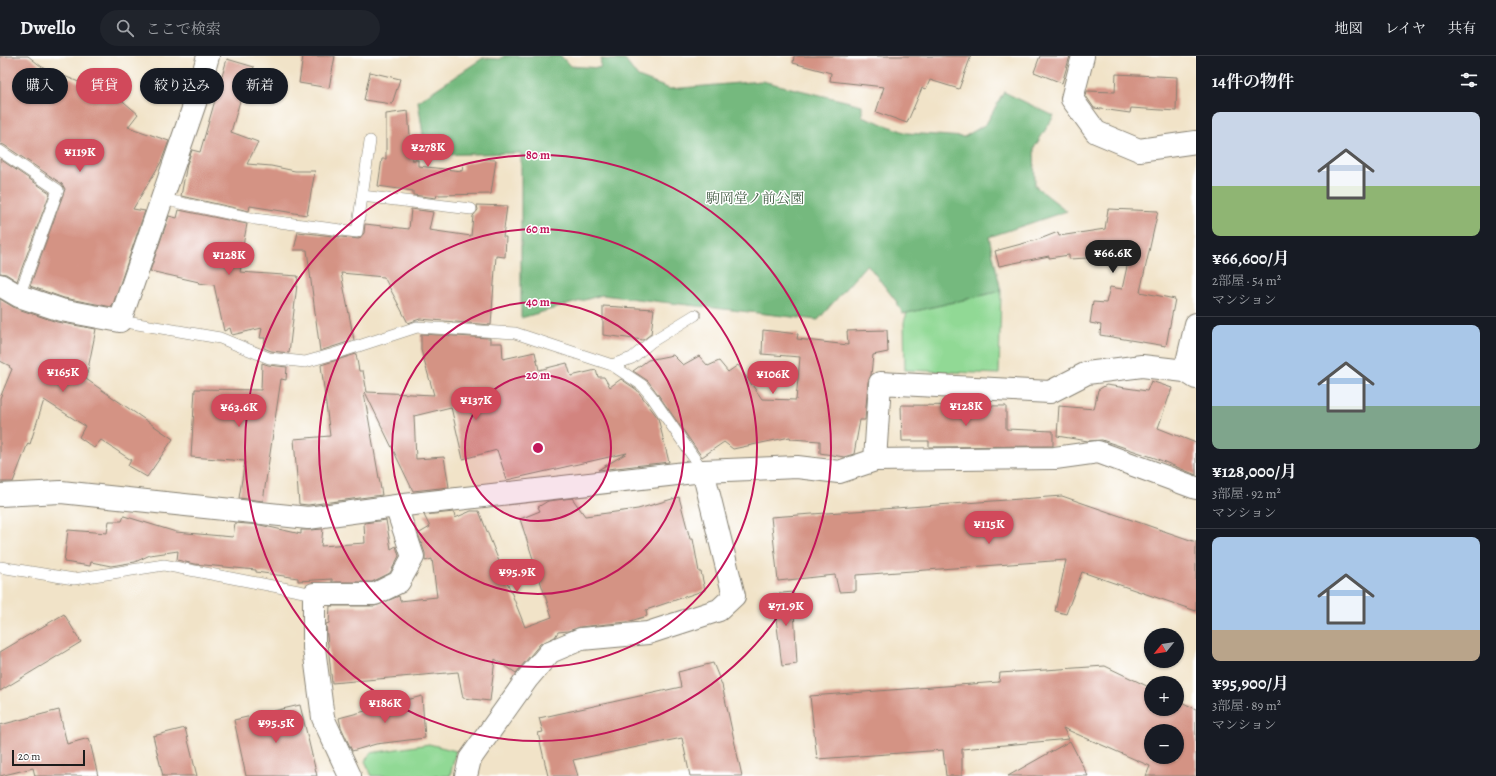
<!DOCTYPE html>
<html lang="ja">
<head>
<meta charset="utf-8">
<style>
  body { margin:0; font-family:Alegreya,"Noto Serif JP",serif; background:#20242c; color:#f1f3f6; height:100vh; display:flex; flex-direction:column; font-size:15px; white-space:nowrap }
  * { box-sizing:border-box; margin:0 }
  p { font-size:13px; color:#9ea1a6 }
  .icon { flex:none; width:22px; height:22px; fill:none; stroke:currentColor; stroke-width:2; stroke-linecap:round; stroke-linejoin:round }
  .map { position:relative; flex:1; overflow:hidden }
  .drawer { display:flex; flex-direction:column; background:#171b24; width:300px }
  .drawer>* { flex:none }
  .guide { position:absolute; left:12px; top:12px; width:380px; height:36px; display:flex; gap:8px }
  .needle { width:26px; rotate:240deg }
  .buttons { position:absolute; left:1144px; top:572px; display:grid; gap:8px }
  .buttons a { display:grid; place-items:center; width:40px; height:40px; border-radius:50%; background:#171b24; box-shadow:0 1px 3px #0004; font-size:20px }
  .scale { position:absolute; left:12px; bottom:10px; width:73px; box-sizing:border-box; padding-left:4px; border:2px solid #1c1c1c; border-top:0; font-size:11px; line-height:14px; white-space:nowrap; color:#1c1c1c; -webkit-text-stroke:3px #fff; paint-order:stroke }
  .price { position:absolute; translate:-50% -34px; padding:0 9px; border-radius:14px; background:#d1495b; color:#fff; font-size:13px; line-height:26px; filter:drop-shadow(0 1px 2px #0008) }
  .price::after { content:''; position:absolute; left:50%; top:24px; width:12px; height:9px; margin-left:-6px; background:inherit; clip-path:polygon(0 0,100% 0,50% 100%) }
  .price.current { background:#222; color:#fff }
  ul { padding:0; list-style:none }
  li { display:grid; align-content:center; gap:8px; height:212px; padding:0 16px }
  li+li { border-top:1px solid #363941 }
  li span { display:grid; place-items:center; height:124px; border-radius:8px; color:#555 }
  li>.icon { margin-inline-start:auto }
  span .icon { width:72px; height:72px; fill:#fffc; stroke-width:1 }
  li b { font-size:17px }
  h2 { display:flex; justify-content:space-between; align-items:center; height:48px; padding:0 16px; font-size:17px }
  .pill { padding:0 14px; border-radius:18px; background:#171b24; box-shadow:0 1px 3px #0004; font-size:14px; line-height:36px }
  .pill.current { background:#d1495b; color:#fff }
  header { display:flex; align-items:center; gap:24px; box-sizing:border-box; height:56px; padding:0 20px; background:#171b24; border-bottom:1px solid #363941 }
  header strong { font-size:19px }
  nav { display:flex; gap:22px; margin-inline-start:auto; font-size:14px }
  .search { width:280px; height:36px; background:#20242c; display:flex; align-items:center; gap:10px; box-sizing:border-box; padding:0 14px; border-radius:22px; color:#9ea1a6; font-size:15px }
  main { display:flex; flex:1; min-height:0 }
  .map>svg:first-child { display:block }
</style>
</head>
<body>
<header>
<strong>Dwello</strong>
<div class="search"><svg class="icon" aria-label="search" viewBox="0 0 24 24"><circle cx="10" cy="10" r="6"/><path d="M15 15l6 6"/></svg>ここで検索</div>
<nav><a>地図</a><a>レイヤ</a><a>共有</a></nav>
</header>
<main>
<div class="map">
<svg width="1196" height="720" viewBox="0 0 1196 720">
  <rect width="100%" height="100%" fill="#fff"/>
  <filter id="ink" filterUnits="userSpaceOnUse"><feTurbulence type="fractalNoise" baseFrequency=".025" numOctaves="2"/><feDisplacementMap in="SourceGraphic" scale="8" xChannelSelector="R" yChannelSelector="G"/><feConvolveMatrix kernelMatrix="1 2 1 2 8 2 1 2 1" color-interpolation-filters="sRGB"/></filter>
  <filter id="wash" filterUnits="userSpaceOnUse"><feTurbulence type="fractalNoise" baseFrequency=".012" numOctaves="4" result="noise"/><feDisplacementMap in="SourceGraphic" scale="16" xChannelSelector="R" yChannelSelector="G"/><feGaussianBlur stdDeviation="0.9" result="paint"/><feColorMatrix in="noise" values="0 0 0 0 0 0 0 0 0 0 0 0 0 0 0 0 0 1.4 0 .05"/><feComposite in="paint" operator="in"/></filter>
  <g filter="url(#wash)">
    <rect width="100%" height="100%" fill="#f1e3c8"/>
    <!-- green -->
    <path fill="#91d995" stroke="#567a58" d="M1001,235L999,318L905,314L904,266L907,257Z
      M429,688L456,695L450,720H372L365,705L371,697Z"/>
    <!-- forest -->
    <path fill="#74b97e" stroke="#486a4d" d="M504,0H561L570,10L600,12L601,3L625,4L638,21L670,33L762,25L862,49V60L907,77L964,81L986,68L1004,36L1054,60L1034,92L1035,130L1067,155L989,181L1001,235L903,258L896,245L867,208L818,264L602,239L521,262V97L426,99L418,45L483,2L500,3Z"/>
    <g id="blocks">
      <!-- building -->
      <path fill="#d49384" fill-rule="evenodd" d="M0,0H28L42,11L91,31L101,16L118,27L111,35L138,58L128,71L169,85L161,106L133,153L145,155L112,251L64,242L30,230L65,133L62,128L4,89L0,88Z
        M303,0H335L329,32L299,27Z
        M794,0H971L959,33L930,24L926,33L922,32L907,67L876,56L884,31L830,25L831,17L793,7Z
        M1040,0H1070L1062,27L1034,16Z
        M227,3L254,11L244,38H242L231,76L258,86L247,108L271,110L295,115H315L307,159L250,150L249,155L181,140L187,108L192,94L200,96Z
        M370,16L400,23L392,48L364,44Z
        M1116,18L1177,21L1176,55L1131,52L1130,57L1094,52L1086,40L1087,35L1115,36Z
        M408,55L412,104H418V110L462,115L463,108L483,103L496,104L491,138L437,139L436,142L413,139V135L378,130L382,103H386V58Z
        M0,103L50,137L17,225L6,218L0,217Z
        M477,149L507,150L503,181H506L505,201L496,200L491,269L420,263L408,267L384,221L341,217L354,284L320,295L307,194H294L298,176L359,183L364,177L365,168L409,173L411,153L433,156L429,174L471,180L473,160L478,154Z
        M1108,153L1158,155L1140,236L1175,243L1166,290L1100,279L1101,269L1090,267L1093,246L1106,247L1110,231L1122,233L1130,197L1088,190V202L1069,203V199L1049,202V200L999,210L995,195L1040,183L1058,176L1059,180L1105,173Z
        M179,154L247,168L239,211H241L240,216L298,220L289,297L271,295L264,292L265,282H260L262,272L232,279L230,272L224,275L214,229L198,227L199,226L150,215L169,160L177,162Z
        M0,243L15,252L57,266L96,273L86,323L173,383L147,421L128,410L131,404L101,384L94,392L79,381L85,370L44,344L30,388L28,387L13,426H0V342L12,313L9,311L10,310L0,305Z
        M603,250L654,253L651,278L643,284L603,279Z
        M763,274L798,278L797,283L848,289L847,275L887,274L888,296L873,299L871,319L868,326L865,364H860L854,398L844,401L820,397V385L791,383L790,381L733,393L724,386L702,401L657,337L648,325L633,315L648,304L673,299L683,309L699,300L708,310L719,305L728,316L738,309L762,343L796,344L800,301L762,298Z
        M421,278L490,282V287H502L503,303L535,296L539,314L567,307L571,320L596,314L598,321H604L610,331L621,323L637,334L658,362L669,406L598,414L627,397L507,424L497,394L463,403L451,351L414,360L416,403L444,401L449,431L413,435L365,336L364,337L382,439L308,449L299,448L294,383L330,380L321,309L356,298L359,315H363L367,336L434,339L421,294Z
        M262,307L268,309L287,311L286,324L281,323L263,445L239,442L245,405L191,401L195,333L261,334Z
        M1151,325L1172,332L1158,372L1196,387V419L1155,402L1102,384L1088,385L1057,380L1059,350L1094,353L1098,334L1106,329L1147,335Z
        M901,349L1006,350V373L1053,375V390L929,391V385H902Z
        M1062,440L1196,486V555L1082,516L1066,558L1055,555L1066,504L856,519V535L839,536L835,519L778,525L771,461Z
        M679,441L690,483H693L699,516H701L705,534L646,554L647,560L627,566L580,571L568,575L558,576L555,581L540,588L516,617L495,603L490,645L463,642L458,616L332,627L326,570V568L329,567L330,550H375L399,540L400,545L437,541L432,503L425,505V497L418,478L430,471L424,459L454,456L455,462L471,455H479L525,571L552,561L520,463L540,455L538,451L548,445L572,442L585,460L638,453Z
        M124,460L176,476L233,481L235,467L260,469L301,478V474H310L323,473L321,490L365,487L364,467L386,464L391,493L396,490L399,500L390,517L372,526H332V523L298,525V522L256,516V514L194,508L177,504L178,495L150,499L135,506L111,510L91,506L90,510L64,506L68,474L107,477L109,465H122Z
        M793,536L797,608L782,610L773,538Z
        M64,558L81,586L0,635V596Z
        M713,607L722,629L742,720H690L682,682L573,704L578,720H548L538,677L543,676L539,662L681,631L678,616Z
        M1105,610L1151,632V653H1177V644L1196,653V720H1146L1150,710L1063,672L1069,683L962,693V720H946L943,694L817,703L810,640L999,626L1000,617ZM1151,675H1177V701H1151Z
        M422,640L425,682L376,688L352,695L341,671L339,662Z
        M300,649L317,720H246L234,664Z
        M59,654L67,688L89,682L98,720H35L33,712L0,720V669Z
        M185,672L197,720H163L153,680Z
        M1070,685L1088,720H1008Z"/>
    </g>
  </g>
  <g filter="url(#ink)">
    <use href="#blocks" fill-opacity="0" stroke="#868072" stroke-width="1"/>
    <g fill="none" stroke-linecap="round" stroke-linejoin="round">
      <!-- lane casing -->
      <g stroke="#868072" stroke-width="12">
        <path id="lane" d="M0,95L58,134L19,240
          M362,140L471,153
          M162,143L255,163L357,176L370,85
          M120,265L220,282L269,302L305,306L334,298L417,271L515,277L612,309L642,329L652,341L703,415
          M612,309L632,302L651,286L695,259
          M0,511L74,523L164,509L314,538"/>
      </g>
      <!-- street casing -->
      <g stroke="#868072" stroke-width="24">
        <path id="street" d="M1083,0L1072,43L1096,76L1139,94L1196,86
          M0,229L19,240L61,254L120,265L195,47L208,0
          M1185,315L1196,268
          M875,404L880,327L1050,336L1087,317L1142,310L1185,315L1196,322
          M0,439L61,436L308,462L396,450L703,415L797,411L839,416L875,404L1055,402L1098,396L1196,432
          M350,720L323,662L314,592V538H375L399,526L413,501L396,450
          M466,720L470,703L527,623L550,596L581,583L648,577L719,554L734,540L703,415"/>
      </g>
      <!-- lane -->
      <use href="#lane" stroke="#fff" stroke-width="11"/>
      <!-- street -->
      <use href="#street" stroke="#fff" stroke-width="22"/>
    </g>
  </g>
  <!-- distance rings -->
  <circle cx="538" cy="392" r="73" fill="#c2185b" fill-opacity=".12"/>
  <g fill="none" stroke="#c2185b" stroke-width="2">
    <circle cx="538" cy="392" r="73"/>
    <circle cx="538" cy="392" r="146"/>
    <circle cx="538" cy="392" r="219"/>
    <circle cx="538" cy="392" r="293"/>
  </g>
  <g text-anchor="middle" stroke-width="3" stroke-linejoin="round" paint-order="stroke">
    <!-- park labels -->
    <g font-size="14" fill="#455e46" stroke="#fff">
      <text x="755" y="147">駒岡堂ノ前公園</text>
    </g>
  </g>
  <circle cx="538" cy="392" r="6" fill="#c2185b" stroke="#fff" stroke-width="2"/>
  <g font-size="12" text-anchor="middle" font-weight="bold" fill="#c2185b" stroke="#fff" stroke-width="3" stroke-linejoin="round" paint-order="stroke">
    <text x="538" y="103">80 m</text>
    <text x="538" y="177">60 m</text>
    <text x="538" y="250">40 m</text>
    <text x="538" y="323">20 m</text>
  </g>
</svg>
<div class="buttons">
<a><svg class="needle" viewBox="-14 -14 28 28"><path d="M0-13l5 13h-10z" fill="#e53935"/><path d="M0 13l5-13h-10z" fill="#9ea1a6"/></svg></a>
<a>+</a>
<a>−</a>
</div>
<div class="scale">20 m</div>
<b class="price" style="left:428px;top:112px">¥278K</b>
<b class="price" style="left:80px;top:117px">¥119K</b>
<b class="price current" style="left:1113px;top:218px">¥66.6K</b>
<b class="price" style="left:229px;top:220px">¥128K</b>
<b class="price" style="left:63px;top:337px">¥165K</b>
<b class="price" style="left:773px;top:339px">¥106K</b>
<b class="price" style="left:476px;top:365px">¥137K</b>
<b class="price" style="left:966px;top:371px">¥128K</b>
<b class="price" style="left:239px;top:372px">¥63.6K</b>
<b class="price" style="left:989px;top:489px">¥115K</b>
<b class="price" style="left:517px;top:537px">¥95.9K</b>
<b class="price" style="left:786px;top:571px">¥71.9K</b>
<b class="price" style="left:385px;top:668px">¥186K</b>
<b class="price" style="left:276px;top:688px">¥95.5K</b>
<div class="guide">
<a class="pill">購入</a>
<a class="pill current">賃貸</a>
<a class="pill">絞り込み</a>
<a class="pill">新着</a>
</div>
</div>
<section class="drawer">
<h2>14件の物件<svg class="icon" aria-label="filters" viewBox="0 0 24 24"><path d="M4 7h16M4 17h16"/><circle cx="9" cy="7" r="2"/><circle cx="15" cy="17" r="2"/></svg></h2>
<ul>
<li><span style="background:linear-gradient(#c9d6e8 60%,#8fb573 0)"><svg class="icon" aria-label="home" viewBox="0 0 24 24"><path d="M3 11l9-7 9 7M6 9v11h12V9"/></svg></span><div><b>¥66,600/月</b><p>2部屋 · 54 m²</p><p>マンション</p></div></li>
<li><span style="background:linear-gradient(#a9c7e8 65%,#7fa58c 0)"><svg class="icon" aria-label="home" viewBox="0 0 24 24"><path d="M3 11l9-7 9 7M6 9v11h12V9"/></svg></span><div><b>¥128,000/月</b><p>3部屋 · 92 m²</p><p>マンション</p></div></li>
<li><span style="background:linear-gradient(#a9c7e8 75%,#b9a48a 0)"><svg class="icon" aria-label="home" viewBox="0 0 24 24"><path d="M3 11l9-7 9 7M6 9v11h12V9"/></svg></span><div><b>¥95,900/月</b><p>3部屋 · 89 m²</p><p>マンション</p></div></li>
</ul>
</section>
</main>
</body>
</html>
